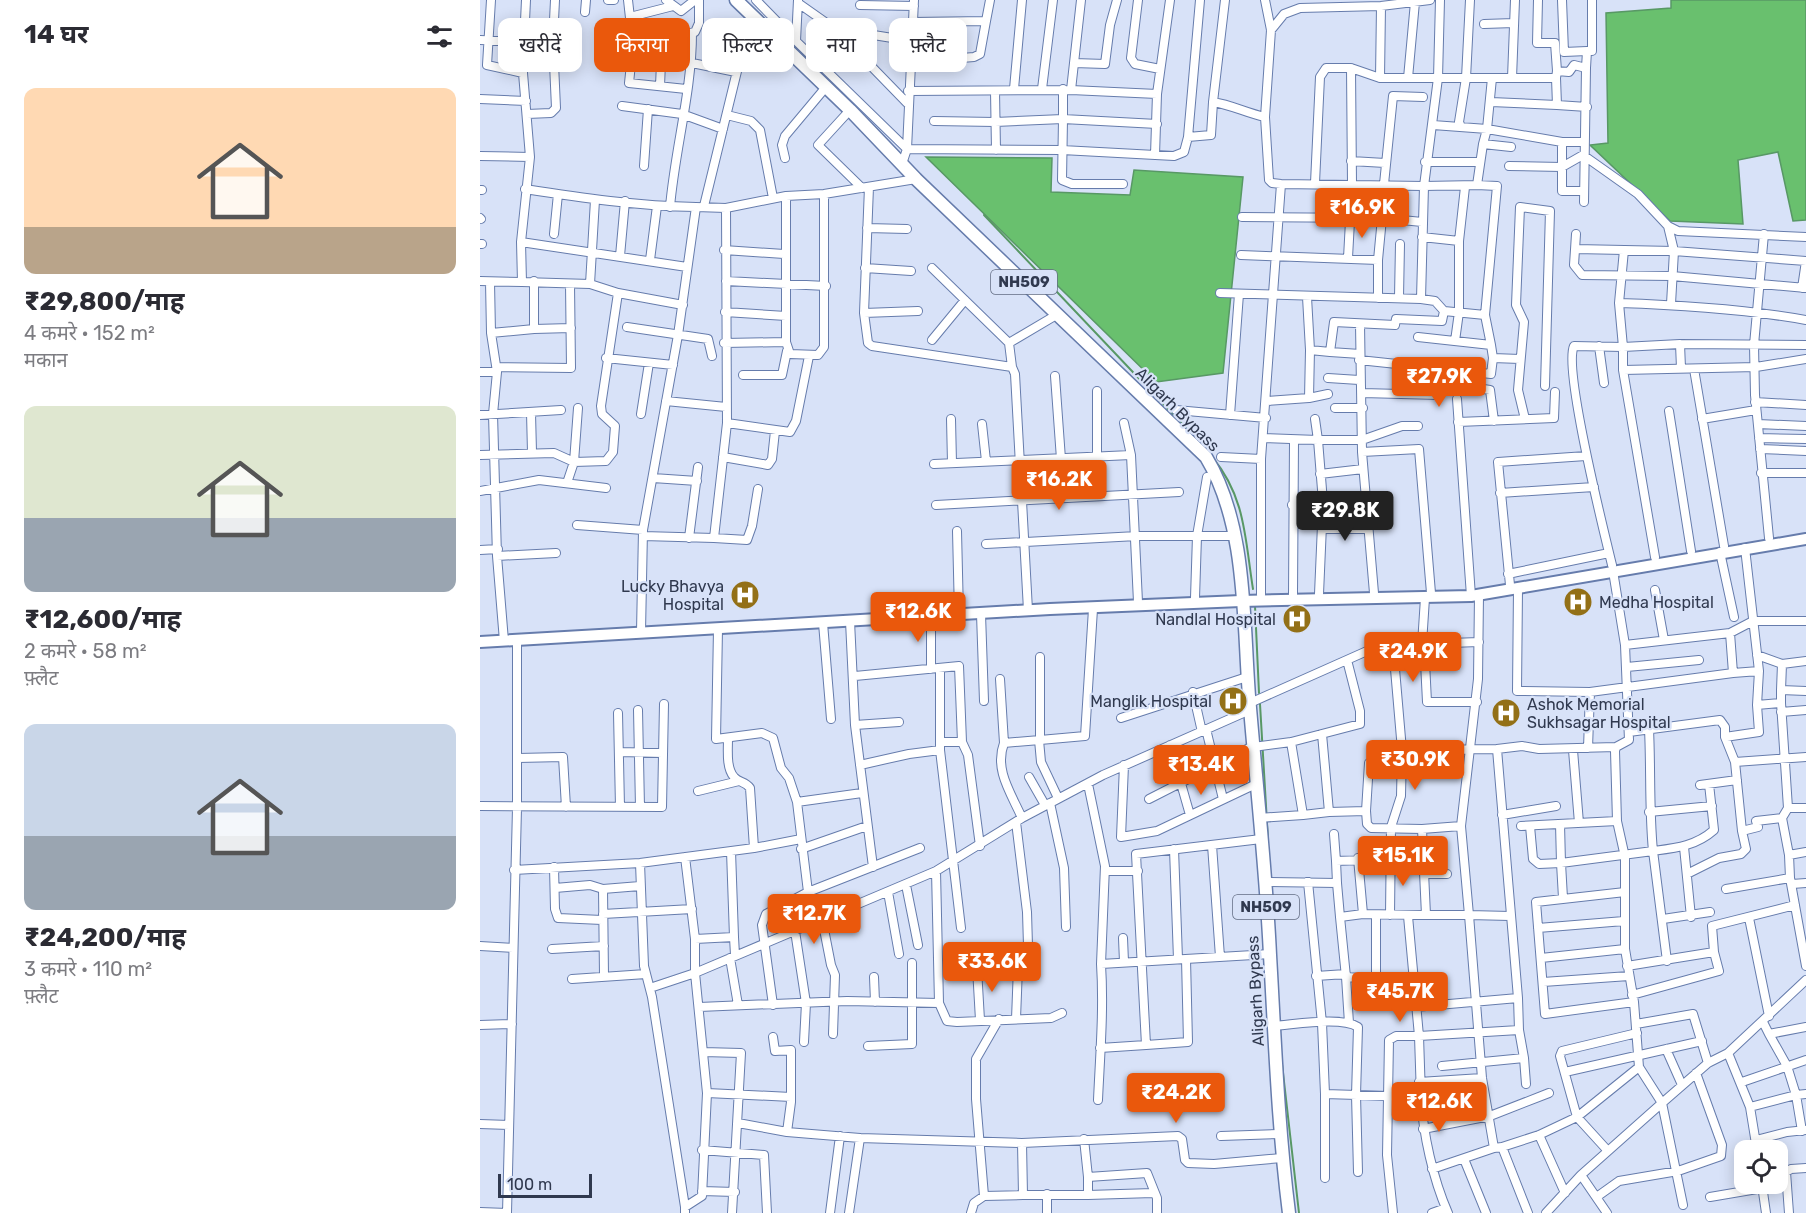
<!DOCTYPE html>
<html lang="hi">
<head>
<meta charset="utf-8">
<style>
  body { margin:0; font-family:Rubik,"Noto Sans Devanagari",sans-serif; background:#f2f2f3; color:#2b2b33; height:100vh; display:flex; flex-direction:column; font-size:22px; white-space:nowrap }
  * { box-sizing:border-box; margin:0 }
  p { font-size:20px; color:#7c7c81 }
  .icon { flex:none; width:33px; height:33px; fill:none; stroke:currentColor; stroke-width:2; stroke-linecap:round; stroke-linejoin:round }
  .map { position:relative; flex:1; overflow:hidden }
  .drawer { display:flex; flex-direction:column; background:#fff; width:480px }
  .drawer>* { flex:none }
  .guide { position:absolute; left:18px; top:18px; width:570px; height:54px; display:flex; gap:12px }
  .fabs { position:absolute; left:1254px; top:1140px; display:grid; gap:12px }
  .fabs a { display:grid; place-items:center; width:54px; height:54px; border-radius:12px; background:#fff; box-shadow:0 3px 15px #0003; font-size:30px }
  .scale { position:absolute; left:18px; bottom:15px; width:94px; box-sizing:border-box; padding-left:6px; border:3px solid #30394f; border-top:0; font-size:16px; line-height:21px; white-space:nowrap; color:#30394f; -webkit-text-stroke:4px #d8e2f8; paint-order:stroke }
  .price { position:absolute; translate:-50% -51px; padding:0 14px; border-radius:6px; background:#ea580c; color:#fff; font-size:20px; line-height:39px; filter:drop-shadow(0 2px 3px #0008) }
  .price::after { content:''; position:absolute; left:50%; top:36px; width:18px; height:14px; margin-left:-9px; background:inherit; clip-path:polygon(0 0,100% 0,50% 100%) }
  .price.active { background:#222; color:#fff }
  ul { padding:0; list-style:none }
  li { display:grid; align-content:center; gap:12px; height:318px; padding:0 24px }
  li span { display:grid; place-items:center; height:186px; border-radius:12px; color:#555 }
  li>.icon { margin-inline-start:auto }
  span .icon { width:108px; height:108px; fill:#fffc; stroke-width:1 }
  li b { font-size:26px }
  h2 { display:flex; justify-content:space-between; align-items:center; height:72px; padding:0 24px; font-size:26px }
  .pill { padding:0 21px; border-radius:12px; background:#fff; box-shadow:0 3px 15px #0003; font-size:21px; line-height:54px }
  .pill.active { background:#ea580c; color:#fff }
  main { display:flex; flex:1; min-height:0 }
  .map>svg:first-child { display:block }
</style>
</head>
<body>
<main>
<section class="drawer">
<h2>14 घर<svg class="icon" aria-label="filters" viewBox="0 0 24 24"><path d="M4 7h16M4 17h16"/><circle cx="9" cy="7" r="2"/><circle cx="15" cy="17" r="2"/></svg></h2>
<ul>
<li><span style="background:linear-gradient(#ffd9b3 75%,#b9a48a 0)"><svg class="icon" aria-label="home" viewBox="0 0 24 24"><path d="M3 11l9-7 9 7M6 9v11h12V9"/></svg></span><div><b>₹29,800/माह</b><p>4 कमरे · 152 m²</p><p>मकान</p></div></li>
<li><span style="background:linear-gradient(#dfe7d0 60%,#9aa5b1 0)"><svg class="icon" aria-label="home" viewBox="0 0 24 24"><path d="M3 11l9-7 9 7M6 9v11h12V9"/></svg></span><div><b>₹12,600/माह</b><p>2 कमरे · 58 m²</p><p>फ़्लैट</p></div></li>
<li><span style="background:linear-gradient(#c9d6e8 60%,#9aa5b1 0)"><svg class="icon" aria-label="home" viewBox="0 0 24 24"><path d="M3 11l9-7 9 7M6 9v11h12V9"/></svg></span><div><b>₹24,200/माह</b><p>3 कमरे · 110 m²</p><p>फ़्लैट</p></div></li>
</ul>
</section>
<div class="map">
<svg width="1326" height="1213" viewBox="0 0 1326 1213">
  <rect width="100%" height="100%" fill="#d8e2f8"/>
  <!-- water -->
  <path fill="#69c06e" stroke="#589865" stroke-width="1.5" d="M1191,0H1326V220L1313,221L1298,152L1258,160L1263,224L1190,221L1110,145L1128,143L1126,13L1191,8Z
    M446,157L572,158L571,192L650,195L654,170L763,177L743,373L676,382Z"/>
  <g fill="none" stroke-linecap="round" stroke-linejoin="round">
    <!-- stream -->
    <path stroke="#589865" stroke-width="2" d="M504,215L723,446
      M732,457C766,497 765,540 773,589
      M775,606L779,693
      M780,704L788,840
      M802,1064L819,1213"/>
    <!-- minor casing -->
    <g stroke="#667cac" stroke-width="10">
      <path id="minor" d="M11,0L7,65L43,73
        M46,0L44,42L73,41
        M128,0H134
        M148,0L153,45L149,83L206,89
        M186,0L201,11L215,0
        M276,0L316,41
        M318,0L316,41L427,149L582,150L694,156L704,152L708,137L720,0
        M658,0L651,58L655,64L680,69
        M745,0L733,102C752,105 766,113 785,117
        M785,0L791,30L785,117L789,180L792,183L801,184L944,186L958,78L960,0
        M1058,0L1057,43H1075L1077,71
        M1082,0L1084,52L1107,51
        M318,3L355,29L427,103
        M380,5L434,6
        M105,12L106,0
        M150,17L193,6
        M433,22L506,21L510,0
        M1004,24L1034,23
        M356,29L431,41
        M791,30L804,14L820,8L901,6L950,0
        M0,40L44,42L43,73L50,157L41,242L42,282L0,281
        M153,45L215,32L219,23V0
        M431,62L494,57L500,54L506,21
        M212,63L256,72
        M594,63L625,64L630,25L637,0
        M900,78L901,6
        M928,78L935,2
        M1032,78L1035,0
        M1076,78L1077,71L1089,72L1094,65L1106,68L1107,51H1112V0
        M180,86L182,39
        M534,89L542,0
        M562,89L573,0
        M583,89V119L677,124
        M591,90L601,0
        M428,91L591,90L677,94L675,155
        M515,91L516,150
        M677,94L690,0
        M0,99L46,101
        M1011,102L1077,105
        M142,106L202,114L243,129
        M370,110L338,145L382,188
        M47,114L71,113L76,108L73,41L75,0
        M247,115L271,121L280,130L293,198
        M454,121L515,122L583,119L582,180L592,184H643
        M953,125L1007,129L1082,142H1103
        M981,127L979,122L986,78L990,0
        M708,137L731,135L733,102
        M1082,142V191H1104
        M1003,144L1007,129L1012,78
        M0,156L50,157
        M305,158L302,145L305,136L346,87
        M871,161L905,163
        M945,162H999
        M422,164L427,149L434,0
        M164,166L168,109
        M1029,166L1082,167L1103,155L1158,194L1188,226L1198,231L1326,237
        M835,183L840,77L846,68H871L900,78H1076L1077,105L1107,107
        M904,184L913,96L943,97
        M389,187L384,313L388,343L392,346L532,367L535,374L548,610
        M45,189C102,198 158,206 216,207
        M0,190H2
        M306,196V342L310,354L338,355L344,347V194
        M1104,202L1106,68
        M224,206L260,59L285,28
        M190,207C195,149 212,91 212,33
        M762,217L902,218L942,222
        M0,218L1,219
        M1188,226L1194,251L1191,304
        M387,228L427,229
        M74,234L78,194
        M1096,234L1094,265L1102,275L1192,276L1326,288
        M1284,234L1274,345L1275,395L1289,538
        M942,237L979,241
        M41,242L207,267
        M0,244H2
        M1095,249L1194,251L1326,261L1322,288
        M244,250L304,254
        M1144,250L1139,303C1202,305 1264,309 1326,320
        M761,255L898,260
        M140,256L145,201
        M868,258L872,184L871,68
        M170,260L177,206
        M385,268L431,271
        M452,268L529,343L578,314
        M54,281V329L91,328
        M246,281L346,286
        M10,282L11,333L17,372L13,414L17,556L24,641
        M42,282L110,284L115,200
        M138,293L203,305
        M740,293L941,299L955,301L964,311L1005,315L1017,186L997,185
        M919,297L920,244
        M898,298V260L902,218
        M941,299L944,186L997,185L1003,144L1031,147
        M1139,303L1143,347L1200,344L1326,345
        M245,312L306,316
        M384,313L438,311
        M1005,315L1011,345
        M880,324L882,452L894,593
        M147,327L228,339L232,356
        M11,333L54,329
        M938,337L1011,345L1013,358
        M452,340L485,300
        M975,341L979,312V241L985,187
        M244,343L306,342
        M529,343L532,367
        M1200,344L1201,368
        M1119,346L1124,383
        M830,350L850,352
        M880,354L850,352L854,322L915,325L916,319L962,321L964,311
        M126,358L193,365
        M879,360L1011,374L1013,358L1040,359
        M17,367L91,368L90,284
        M1214,369L1244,546
        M1143,370L1276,367L1326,359
        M0,372H17
        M263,375H302L307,351
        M575,376L581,459
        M848,378L879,380
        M997,388L1010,390L1014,421
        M617,391V455
        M882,393L960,395L962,385L997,388L998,373
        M829,398L848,394
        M977,399L991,596
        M186,401L246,407
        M787,401L829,398L830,350L827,297
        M1275,402L1326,405
        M855,408H883
        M696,410L786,418
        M1189,411L1211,551
        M51,413L52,452
        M161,414L169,363
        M0,415L81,410
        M750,415L759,294
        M471,419L472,463
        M835,419L838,440H882L922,426H938
        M1045,419L1038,390L1044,322L1036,305L1040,207L1070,211L1065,386
        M1222,419L1276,410
        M978,422L1074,418L1075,392
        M247,423L310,432L316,421L329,356
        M644,423L651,455L658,602
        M502,424L506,461
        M1278,424L1326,426
        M783,438L838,440L843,502L812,505
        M1279,438L1326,439
        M1280,449L1326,451
        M882,452L939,449L951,593
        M0,455L74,453L94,462L98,408
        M243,457L288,465L292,459L295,431
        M741,457L781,459
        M454,464L651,455
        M1281,473H1326
        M840,474L883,469
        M173,478L217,481
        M87,483L94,462L126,461L133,452L135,426L122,414L121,406L138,293L110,284
        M0,491L59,480L126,488
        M1020,493L1114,487
        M456,505L699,492
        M97,525L163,530L161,632
        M842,529H888
        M163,530L198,335L216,207L246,208L306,196L344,194L436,179
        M477,531L479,614
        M163,536L234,538L247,423L246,208
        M209,538L218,467
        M234,538L267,540L272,526L278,489
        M506,544L657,536H755
        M0,550L18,549
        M1240,552L1254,617
        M17,556L76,553
        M1132,565C1124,532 1083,368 1094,346L1143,347V370L1175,557
        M1133,571L1145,645L1149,740L1136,747L1135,751L1137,821L1145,857V949L1154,1002L1159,1067L1182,1103L1203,1205
        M1028,574L1129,553
        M1030,585L1018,462L1106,456
        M1038,589L1037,691L1110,692L1253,673
        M1175,590L1184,640
        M839,594L843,502
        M781,595V459L801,184
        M813,595L814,441
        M999,595L998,679L981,826L989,915L1030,916
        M715,598L717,536L727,477
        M501,614L504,701
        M370,621L375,725L393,867
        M343,623L351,719
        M238,629L236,739L282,733L293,738L301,768L309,778L317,802L328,892V925
        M1250,633L1273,621H1326
        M942,644L999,642
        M1145,645L1250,633L1253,673L1279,671
        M913,646L922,750L1017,749L1038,998L1039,1030L1044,1058L962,1066
        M1277,655L1302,664L1326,661
        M560,657V740L605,736L613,609
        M945,662L947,702H997
        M1147,667L1219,660
        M460,668V750
        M451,669V617
        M375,676L479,666L482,742L488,755L500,846
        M520,679L524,743
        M1301,690L1302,664
        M713,692L722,732
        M770,703L887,651L942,644L945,598
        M1301,703L1308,808L1302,818
        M1277,705L1301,703V690L1326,691
        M158,710L160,807
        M1301,712L1326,710
        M138,713L140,807
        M641,718L767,677
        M375,725L419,722
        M726,729L743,799
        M1149,732L1240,720L1245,727V737L1255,762L1262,831L1278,827L1276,821L1302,818L1309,855L1326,852
        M1245,737L1279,732L1277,705L1279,671L1265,548
        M248,739C248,750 246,768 254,777C259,783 265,781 270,788L274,848L321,839
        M559,740L561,762L578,798
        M461,742H482
        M690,745L710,815
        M773,747L811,742L880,724V711L867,660
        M1108,748L1110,692
        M1017,749L1042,746L1059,749L1136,747
        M1093,750L1099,823
        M139,752L183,753
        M38,758L83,757L86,807
        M1255,762L1326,757
        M380,765L429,754L460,750L481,928
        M644,765L641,837L677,831L776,784
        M549,777L565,805
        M608,784L625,866L621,964
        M1220,785L1257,780
        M218,791L259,781
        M669,799L773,746
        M317,802L382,793
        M570,803L584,868L586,927
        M0,806L182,807L184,704
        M1308,808H1326
        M886,811L887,824L891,828L942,829L981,826
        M849,812L886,811L889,763
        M1169,812L1232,806
        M823,815L849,812L842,734
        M1022,815L1076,806
        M542,818C531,793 514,770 524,743L560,740
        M779,818L823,815L811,742
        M536,822L547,912L548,946L545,958L538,967L536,1019
        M1041,826L1137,821
        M1050,826L1053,859L1059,864L1081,863L1080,824
        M942,829L946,915H989L1002,1078L1014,1148L1022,1147L1048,1213
        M854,834L856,861
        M732,845L740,957
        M1204,847L1211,917
        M321,849L387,826
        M694,849L698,959
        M1309,855L1310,878
        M878,858L883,914
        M160,863L164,966L172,997L205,1207
        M74,867L75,909L78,918L122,920
        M34,870L160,863L274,848
        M456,871L459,1003L467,1021L477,1022L571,1018L582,1013
        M625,871H658
        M944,874H967
        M1207,874L1239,858L1261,854L1266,849L1262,831
        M784,882L857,883L860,917
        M828,882L842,1023L845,1094V1178
        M857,883L856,861L910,859
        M1312,884L1326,883
        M426,885L438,945
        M75,888L110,885L123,889
        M1246,889L1310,878L1326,966
        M408,892L419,954
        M1145,892L1056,902L1065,1014L1154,1002
        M1083,898L1081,863L1173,851C1169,810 1171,770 1169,729
        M123,914L212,909
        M896,915V981
        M910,915L911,827L921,796L922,750
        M1269,918L1289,1016
        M342,919L351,965L355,975L353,1034
        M1183,919L1230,912
        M1058,928L1144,921
        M315,931L326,1003L324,1042
        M254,937L255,955
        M643,938L644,962
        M215,939L254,937L251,851
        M0,946L33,948
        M72,949L124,946
        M250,958L258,1005
        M1061,958L1145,949
        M706,959L708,1042L666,1045L656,854L781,839
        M1187,961L1173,851C1196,848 1216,846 1234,830L1229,784
        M1147,966L1234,952
        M497,968L500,1020
        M124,976L123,889L160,886
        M836,976L866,974
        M394,977L395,1002
        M866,977L860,917L883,914L946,915
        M92,979L166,974
        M1063,982L1149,976
        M170,988L215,973L456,871L542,818L623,775L770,710
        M1152,995L1239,971L1234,952L1232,926L1315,905
        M293,1005L282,925L286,914L328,892L440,848
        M219,1007L367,1001L459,1003
        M935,1007L1038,998
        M1283,1022L1289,1034L1326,1027
        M869,1023L866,977L932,981
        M1156,1024L1213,1014L1228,1063
        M0,1025L32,1024
        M792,1026C813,1025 861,1016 878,1027L876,1095L878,1172
        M293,1037L295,1051L311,1050V1102L307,1132
        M388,1046L432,1044V963
        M620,1048L666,1045
        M1186,1049L1202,1085
        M223,1052L261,1053L252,1213
        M1248,1053L1270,1107L1277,1150
        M1044,1058L1046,1084
        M1085,1072L1222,1041
        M939,1082L1002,1078
        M1262,1082L1326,1060
        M227,1093L311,1097
        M845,1094L941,1097L939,1036L1039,1030
        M941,1097C943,1134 953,1179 968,1213
        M618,1100C620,1055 624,1010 621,964L790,954
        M1270,1107L1316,1095L1307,1066L1289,1034
        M258,1123L307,1132L380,1138L542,1143L698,1136L702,1139L705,1160L708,1163L734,1164L802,1158
        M0,1124L29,1125
        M943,1129L1010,1116L1069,1093
        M1322,1131L1316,1095L1326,1094
        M1059,1135L1085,1193
        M741,1136L800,1134
        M604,1139L608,1177
        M1276,1140L1307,1132L1326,1130
        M1022,1147L1059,1135L1097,1117L1159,1067
        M222,1150L284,1155L287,1213
        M1128,1151L1097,1117L1080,1056L1082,1051L1157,1033
        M984,1159L1006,1213
        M952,1169L1014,1148
        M1101,1175L1127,1213
        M1282,1185L1286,1213
        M222,1191L255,1192
        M543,1195H608V1177L667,1173L677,1198V1213
        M608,1195L673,1193
        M504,1196L496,1099V1059L519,1019
        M1118,1196L1139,1181L1198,1171L1241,1156L1242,1145L1216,1073
        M1230,1197L1283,1188
        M0,1212L27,1213L37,808V640
        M205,1213V1207L222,1196L227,1093L215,973V939L205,857
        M350,1213L360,1136
        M369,1213L380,1138
        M491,1213L494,1203L504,1196L543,1195L542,1143
        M567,1213V1194
        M913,1213L907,1155L909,1040L916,1036H939L928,916
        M952,1213L966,1208
        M1066,1213L1101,1175L1182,1103L1228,1063L1248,1053L1326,980
        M1309,1213L1306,1172L1311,1169L1326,1168"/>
    </g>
    <!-- major casing -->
    <g stroke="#667cac" stroke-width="14">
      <path id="major" d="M0,642L570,609L761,601L991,596L1326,539"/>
    </g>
    <!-- highway casing -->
    <g stroke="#667cac" stroke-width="15">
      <path id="highway" d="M256,0L370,110L436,179L726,457C767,525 763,619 769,696C776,782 786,869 790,955C795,1041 798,1127 809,1213"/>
    </g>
    <!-- minor -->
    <use href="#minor" stroke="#fff" stroke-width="8"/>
    <!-- major -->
    <use href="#major" stroke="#fff" stroke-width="10"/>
    <!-- highway -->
    <use href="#highway" stroke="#fff" stroke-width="12"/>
  </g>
  <!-- icons -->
  <defs>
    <g id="hospital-disc" transform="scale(1.5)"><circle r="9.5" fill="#937017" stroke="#d8e2f8"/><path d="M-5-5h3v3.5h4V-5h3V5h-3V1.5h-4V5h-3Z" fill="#fff"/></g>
  </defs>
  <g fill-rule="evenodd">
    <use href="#hospital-disc" x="265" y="595"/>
    <use href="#hospital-disc" x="1098" y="602"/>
    <use href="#hospital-disc" x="817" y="619"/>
    <use href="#hospital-disc" x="753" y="701"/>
    <use href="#hospital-disc" x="1026" y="713"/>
  </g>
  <g text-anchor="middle" stroke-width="4.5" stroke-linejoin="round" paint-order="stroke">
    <!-- shield labels -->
    <g fill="#d8e2f8" stroke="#626c82" stroke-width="1.5">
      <rect x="511" y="270" width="66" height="24" rx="4.5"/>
      <rect x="753" y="895" width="66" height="24" rx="4.5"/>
    </g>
    <g font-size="15" font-weight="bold" fill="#30394f">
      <text x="544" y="287">NH509</text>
      <text x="786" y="912">NH509</text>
    </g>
    <!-- street labels -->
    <g font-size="16" fill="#30394f" stroke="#d8e2f8">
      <text transform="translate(698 409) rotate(45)" y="6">Aligarh Bypass</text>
      <text transform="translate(775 991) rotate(-93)" y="6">Aligarh Bypass</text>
    </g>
    <!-- poi labels -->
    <g font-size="16" fill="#30394f" stroke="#d8e2f8" text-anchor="end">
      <text x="244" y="592">Lucky Bhavya<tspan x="244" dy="18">Hospital</tspan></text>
      <text x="1119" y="608" text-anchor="start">Medha Hospital</text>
      <text x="796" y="625">Nandlal Hospital</text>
      <text x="732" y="707">Manglik Hospital</text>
      <text x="1047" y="710" text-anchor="start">Ashok Memorial<tspan x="1047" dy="18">Sukhsagar Hospital</tspan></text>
    </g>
  </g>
</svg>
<div class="fabs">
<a><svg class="icon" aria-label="locate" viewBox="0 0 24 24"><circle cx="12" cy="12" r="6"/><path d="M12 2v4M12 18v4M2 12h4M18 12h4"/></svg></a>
</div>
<div class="scale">100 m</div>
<b class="price" style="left:882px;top:239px">₹16.9K</b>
<b class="price" style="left:959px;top:408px">₹27.9K</b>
<b class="price" style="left:579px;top:511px">₹16.2K</b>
<b class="price active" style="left:865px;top:542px">₹29.8K</b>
<b class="price" style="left:438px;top:643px">₹12.6K</b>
<b class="price" style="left:933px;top:683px">₹24.9K</b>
<b class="price" style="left:935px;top:791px">₹30.9K</b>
<b class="price" style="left:721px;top:796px">₹13.4K</b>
<b class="price" style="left:923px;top:887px">₹15.1K</b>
<b class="price" style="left:334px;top:945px">₹12.7K</b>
<b class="price" style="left:512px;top:993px">₹33.6K</b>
<b class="price" style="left:920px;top:1023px">₹45.7K</b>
<b class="price" style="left:696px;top:1124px">₹24.2K</b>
<b class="price" style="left:959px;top:1133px">₹12.6K</b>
<div class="guide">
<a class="pill">खरीदें</a>
<a class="pill active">किराया</a>
<a class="pill">फ़िल्टर</a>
<a class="pill">नया</a>
<a class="pill">फ़्लैट</a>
</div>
</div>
</main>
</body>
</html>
